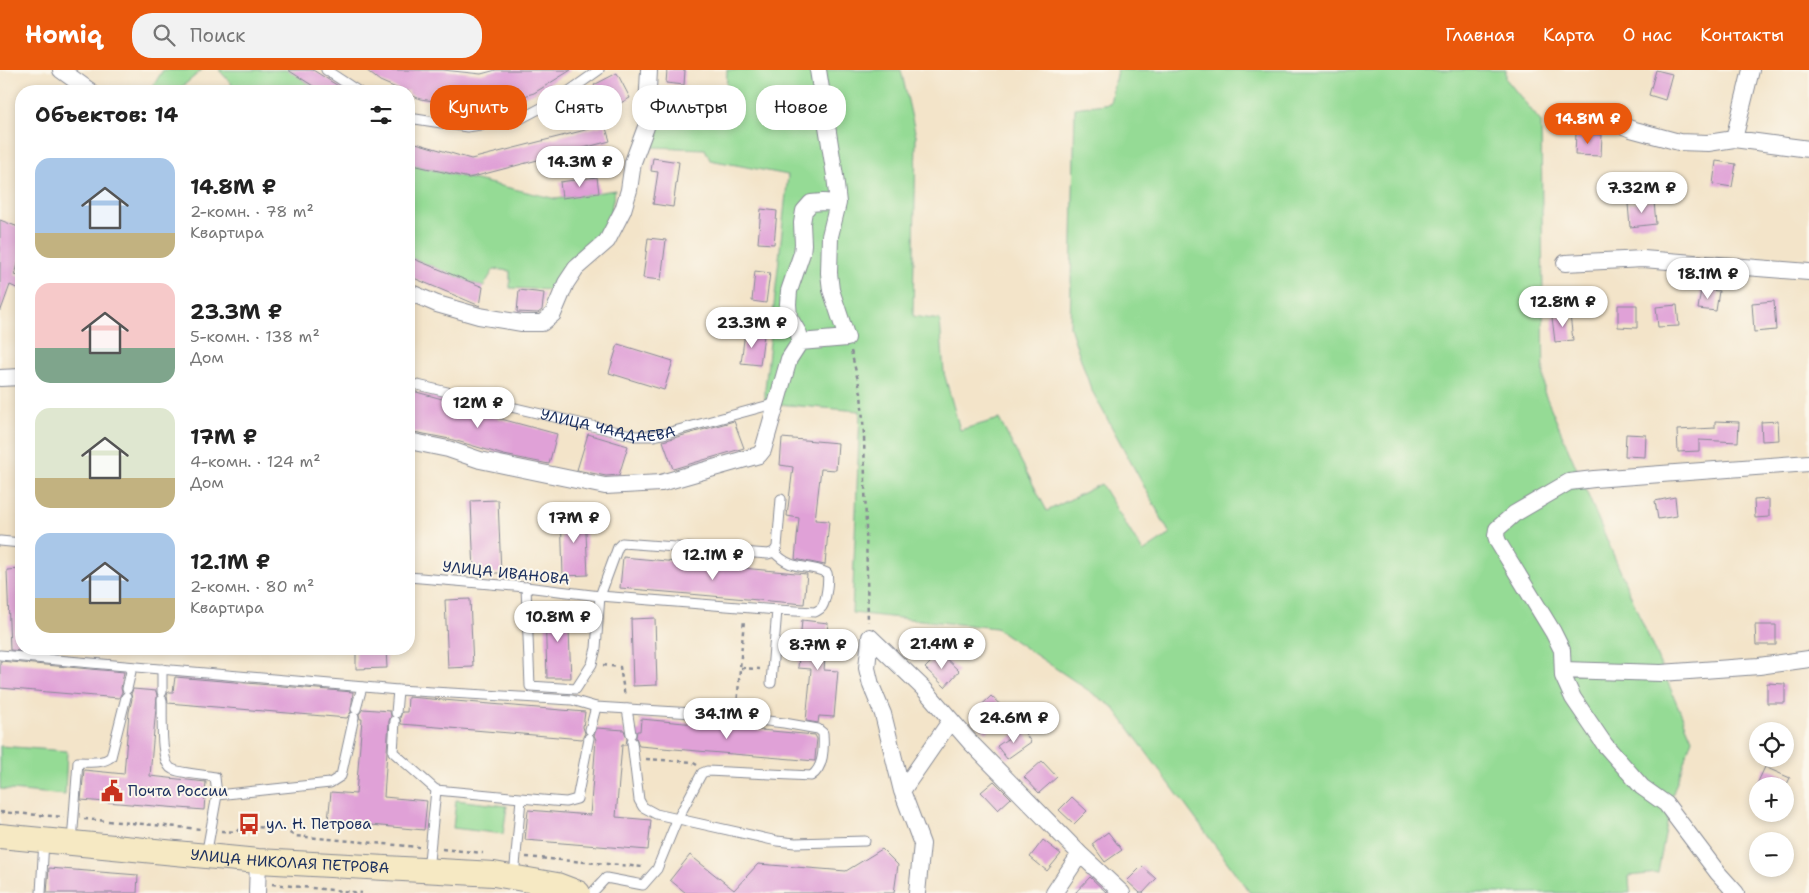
<!DOCTYPE html>
<html lang="ru">
<head>
<meta charset="utf-8">
<style>
  body { margin:0; font-family:"Shantell Sans",sans-serif; background:#f2f2f2; color:#222; height:100vh; display:flex; flex-direction:column; font-size:19px; white-space:nowrap }
  * { box-sizing:border-box; margin:0 }
  p { font-size:16px; color:#767676 }
  .icon { flex:none; width:28px; height:28px; fill:none; stroke:currentColor; stroke-width:2; stroke-linecap:round; stroke-linejoin:round }
  .map { position:relative; flex:1; overflow:hidden }
  .side { position:absolute; left:15px; top:15px; width:400px; height:570px; display:flex; flex-direction:column; background:#fff; border-radius:20px; box-shadow:0 2px 8px #0003 }
  .side>* { flex:none }
  .hud { position:absolute; left:430px; top:15px; width:475px; height:45px; display:flex; gap:10px }
  .fabs { position:absolute; left:1749px; top:652px; display:grid; gap:10px }
  .fabs a { display:grid; place-items:center; width:45px; height:45px; border-radius:50%; background:#fff; box-shadow:0 2px 8px #0003; font-size:25px }
  .price { position:absolute; translate:-50% -42px; padding:0 11px; border-radius:18px; background:#fff; color:#222; font-size:16px; line-height:32px; filter:drop-shadow(0 1px 2px #0008) }
  .price::after { content:''; position:absolute; left:50%; top:30px; width:15px; height:11px; margin-left:-8px; background:inherit; clip-path:polygon(0 0,100% 0,50% 100%) }
  .price.selected { background:#ea580c; color:#fff }
  ul { padding:0; list-style:none }
  li { display:flex; align-items:center; gap:15px; height:125px; padding:0 20px }
  li span { display:grid; place-items:center; flex:none; width:140px; height:100px; border-radius:15px; color:#555 }
  li>.icon { margin-inline-start:auto }
  span .icon { width:60px; height:60px; fill:#fffc; stroke-width:1 }
  li b { font-size:21px }
  h2 { display:flex; justify-content:space-between; align-items:center; height:60px; padding:0 20px; font-size:21px }
  .chip { padding:0 18px; border-radius:20px; background:#fff; box-shadow:0 2px 8px #0003; font-size:18px; line-height:45px }
  .chip.selected { background:#ea580c; color:#fff }
  header { display:flex; align-items:center; gap:30px; box-sizing:border-box; height:70px; padding:0 25px; background:#ea580c; color:#fff }
  header strong { font-size:24px }
  nav { display:flex; gap:28px; margin-inline-start:auto; font-size:18px }
  .search { width:350px; height:45px; background:#f2f2f2; display:flex; align-items:center; gap:12px; box-sizing:border-box; padding:0 18px; border-radius:20px; color:#767676; font-size:19px }
  .map>svg:first-child { display:block }
</style>
</head>
<body>
<header>
<strong>Homiq</strong>
<div class="search"><svg class="icon" aria-label="search" viewBox="0 0 24 24"><circle cx="10" cy="10" r="6"/><path d="M15 15l6 6"/></svg>Поиск</div>
<nav><a>Главная</a><a>Карта</a><a>О нас</a><a>Контакты</a></nav>
</header>
<div class="map">
<svg width="1809" height="823" viewBox="0 0 1809 823">
  <rect width="100%" height="100%" fill="#fbf7ec"/>
  <filter id="ink" filterUnits="userSpaceOnUse"><feTurbulence type="fractalNoise" baseFrequency=".02" numOctaves="2"/><feDisplacementMap in="SourceGraphic" scale="10" xChannelSelector="R" yChannelSelector="G"/><feConvolveMatrix kernelMatrix="1 2 1 2 8 2 1 2 1" color-interpolation-filters="sRGB"/></filter>
  <filter id="wash" filterUnits="userSpaceOnUse"><feTurbulence type="fractalNoise" baseFrequency=".0096" numOctaves="4" result="noise"/><feDisplacementMap in="SourceGraphic" scale="20" xChannelSelector="R" yChannelSelector="G"/><feGaussianBlur stdDeviation="1.12" result="paint"/><feColorMatrix in="noise" values="0 0 0 0 0 0 0 0 0 0 0 0 0 0 0 0 0 1.4 0 .05"/><feComposite in="paint" operator="in"/></filter>
  <g filter="url(#wash)">
    <rect width="100%" height="100%" fill="#f3e4c9"/>
    <!-- green -->
    <path fill="#95db95" stroke="#58857a" d="M163,0H202L177,21H150Z
      M219,0H296L302,9L321,21H234L231,13Z
      M727,0H901L916,66L913,246L940,250L944,303L960,360L999,349L1047,441L1101,414L1143,482L1170,464L1091,319L1070,257L1075,38L1110,33L1117,0H1506V9L1541,52L1544,322L1692,669L1672,726L1658,803L1629,806L1630,823H1250L1113,637L996,558L852,543L860,341L765,333V319L788,105L710,90L705,79L652,77V42L726,28Z
      M409,92L413,95L556,129L615,120L605,169L552,220L510,218V201L494,199L483,217L409,187Z
      M0,676L67,681L65,725L0,719Z
      M456,730L507,736L503,764L453,758Z"/>
    <g id="blocks">
      <!-- building -->
      <path fill="#e0a1d7" d="M288,0H313L346,21H321Z
        M366,0H443L481,4L496,0H571L534,23L498,34L462,35L420,29L409,24V21H403L380,11Z
        M667,0H685L684,15L666,13Z
        M1656,0L1672,4L1665,30L1649,25Z
        M617,3L630,28L607,40L594,15Z
        M605,55L610,71L469,108L413,95L409,92V71L471,89Z
        M1576,63L1602,65L1601,86L1575,85Z
        M653,88L679,92L673,137L653,134L658,102L651,101Z
        M1716,91L1736,94L1732,117L1713,114Z
        M597,107L599,123L562,128L560,112Z
        M1654,131L1656,154L1630,157L1628,134Z
        M761,139L777,141L774,174L758,173Z
        M0,150L21,158V183L15,205L21,207V220L10,215L1,240H0Z
        M648,168L666,170L661,210L643,208Z
        M409,187L483,217L480,236L409,206Z
        M755,201L770,203L766,233L752,231Z
        M1701,219L1719,221L1716,241L1698,239Z
        M519,220L544,223L542,240L538,243L517,242Z
        M1774,231L1776,260L1754,262L1752,233Z
        M1618,235H1637V258L1618,257Z
        M1677,235L1679,256L1658,257L1656,237Z
        M1570,245L1573,270L1555,272L1552,247Z
        M745,262L764,265L760,295L741,293Z
        M618,274L673,291L664,320L609,303Z
        M409,320L461,334L460,338L557,364L549,394L504,385L450,369L409,361Z
        M734,351L744,378L673,399L663,371Z
        M1715,351L1739,352L1738,372L1699,370V381L1678,382L1677,360L1715,358Z
        M1778,351L1779,370L1762,371L1761,352Z
        M588,364L628,376L619,405L606,406L577,400Z
        M1626,364L1646,365L1645,387L1625,386Z
        M782,368L838,373L836,400L821,399L815,450L829,451L825,495L795,489L799,448L787,446L793,397L780,395Z
        M1675,427L1677,446L1658,449L1655,431Z
        M1769,429V447L1755,448L1754,430Z
        M498,430L501,503H474L471,431Z
        M561,443H585L588,505L563,506Z
        M623,487L807,504L804,534L620,518Z
        M21,499V581L10,580L7,500Z
        M470,529L473,597L448,598L445,530Z
        M568,538L571,608H547L545,539Z
        M655,548L657,615L633,616L631,549Z
        M802,550L828,553L824,600L838,601L834,647L819,646L818,653L806,651L811,599L798,598Z
        M1755,555H1776V575H1756Z
        M356,579H386L387,598L356,599Z
        M940,583L959,601L945,617L925,598Z
        M0,591L124,602L121,618L122,622L119,628L0,618Z
        M175,607L353,622L351,642L347,648L168,633L167,626L168,622H173Z
        M1767,613L1785,614V633H1767Z
        M133,619L156,621L157,626L150,706L206,712L204,740L81,730L84,700L124,704L129,642L132,629L131,624Z
        M991,626L1008,642L986,663L970,646Z
        M408,627L585,642L583,657L585,663L582,669L401,654L400,648L402,642H407Z
        M363,639L390,641L391,646L389,651L384,727L427,731L424,760L328,751L331,722L356,724L362,649H360L359,644Z
        M641,649L815,665L817,669L815,688V691L639,676L636,667L637,661H640Z
        M597,658L624,660L627,669L626,675H622L616,747L651,750L648,780L525,770L528,740L590,745L596,670L594,665Z
        M1022,659L1031,672L1007,689L997,676Z
        M1042,691L1057,707L1039,723L1024,707Z
        M1765,697L1790,708L1786,716H1756Z
        M994,711L1011,728L998,740L981,722Z
        M1072,727L1087,741L1074,754L1059,740Z
        M1108,762L1122,780L1105,792L1092,774Z
        M1043,770L1061,784L1047,801L1030,787Z
        M882,779L898,795L894,823H686L670,810L690,785L734,820L758,794L846,801Z
        M1142,796L1156,809L1143,823H1140L1127,811Z
        M49,798L138,805L137,823H47Z
        M1090,807L1107,823H1075Z"/>
    </g>
  </g>
  <g filter="url(#ink)">
    <use href="#blocks" fill-opacity="0" stroke="#878a94" stroke-width="1"/>
    <g fill="none" stroke-linecap="round" stroke-linejoin="round">
      <!-- service casing -->
      <g stroke="#878a94" stroke-width="11">
        <g id="service">
          <path d="M326,0L358,21"/>
          <path d="M409,48L467,57L520,49L558,29L599,0"/>
          <path id="s1" d="M409,313L635,366H653L667,363L777,333"/>
          <path d="M0,471L21,473"/>
          <path d="M774,482C793,502 805,493 827,503C829,510 826,531 822,537C820,540 818,540 815,542L777,540"/>
          <path d="M409,507L526,517L600,526L777,540L771,613"/>
          <path d="M526,517L530,616L576,619L592,594L596,578L600,526L618,477L622,473L768,484L774,482L777,477L781,429"/>
          <path d="M0,585L398,620L572,630L596,637L709,644L784,653L818,659L823,663C824,678 824,698 811,706L707,701L702,703L677,750L657,799L643,815L606,808L592,823"/>
          <path d="M162,599V622"/>
          <path d="M127,619L132,597"/>
          <path d="M162,630C163,644 159,693 172,699C179,703 205,705 215,707L217,725L206,786"/>
          <path d="M356,639L362,617"/>
          <path d="M627,639L631,664"/>
          <path d="M396,643L398,620"/>
          <path d="M395,651L393,682L436,720L428,801"/>
          <path d="M590,660L596,637"/>
          <path d="M632,672L639,730L643,737L656,744L777,771L795,773L865,771"/>
          <path d="M436,720L553,731L566,732L577,729L589,668"/>
          <path d="M217,725L330,713L341,706L354,647"/>
          <path d="M72,772L78,692C90,692 102,694 111,687L126,627"/>
          <path d="M514,807L521,729"/>
          <path d="M41,823L44,770"/>
        </g>
      </g>
      <!-- minor casing -->
      <g stroke="#878a94" stroke-width="18">
        <path id="minor" d="M61,0L90,21
          M1606,49L1631,59L1679,72L1708,73L1734,69L1809,79
          M1734,69L1751,0
          M1565,193L1643,189L1809,202
          M409,222L437,234L479,246L522,253H542L553,244L566,213L576,198L607,171L623,140L629,120L633,92L646,57L649,0
          M800,272L847,268L831,220L829,203L830,166L838,133L835,106L818,0
          M0,308L21,307
          M409,371L448,379L480,390L605,416L661,413L759,385L763,380L789,289L800,272L799,264L789,247L788,234L789,221L802,183L803,174L802,153L804,141L811,133L823,132L838,133
          M870,567L924,619L971,673L1080,784L1122,823
          M870,567L867,598L871,615L883,644L902,721L922,774L917,823
          M1563,600L1661,603L1759,596L1809,589
          M902,721L951,650
          M257,823L258,791
          M1054,823L1080,784
          M1736,823L1718,803L1666,734L1642,717L1605,675L1573,628L1563,606L1562,580L1553,562L1498,472L1496,466L1497,459L1514,444L1569,412L1594,409L1809,393"/>
      </g>
      <!-- secondary casing -->
      <g stroke="#878a94" stroke-width="26">
        <g id="secondary">
          <path id="s2" d="M0,766L258,791L494,804L557,815L578,823"/>
        </g>
      </g>
      <!-- path -->
      <path stroke="#878a94" stroke-width="2.5" stroke-dasharray="4 4" stroke-linecap="butt" d="M851,281L861,323L864,365L868,552
        M603,595L620,597L625,627
        M741,598L760,599
        M737,636L744,549
        M646,689L692,692L697,695
        M0,742L64,747
        M84,749L201,759
        M221,761L236,762L243,756L283,759L295,766L419,777
        M442,779L483,783
        M526,787L643,797
        M272,814L362,823"/>
      <!-- service -->
      <use href="#service" stroke="#fff" stroke-width="9"/>
      <!-- minor -->
      <use href="#minor" stroke="#fff" stroke-width="16"/>
      <!-- secondary -->
      <use href="#secondary" stroke="#f6e9c3" stroke-width="24"/>
    </g>
  </g>
  <!-- icons -->
  <defs>
    <g id="civic-bare" transform="scale(1.725)"><path d="M-.6-6.5H3V-4.5H.6V-3L4-1V1h2V6H-6V1h2V-1L-.6-3ZM-1.2 2.5V6h2.4V2.5Z" fill="#c8321e" stroke="#fbf7ec" stroke-width="2.5" paint-order="stroke"/></g>
    <g id="bus-bare" transform="scale(1.725)"><path d="M-5-6H5V4H4V6H2V4H-2V6H-4V4H-5ZM-3.5-4V0h7V-4ZM-3.5 1.2v1.5H-2V1.2ZM2 1.2v1.5H3.5V1.2Z" fill="#c8321e" stroke="#fbf7ec" stroke-width="2.5" paint-order="stroke"/></g>
  </defs>
  <g fill-rule="evenodd">
    <use href="#civic-bare" x="112" y="721"/>
    <use href="#bus-bare" x="249" y="754"/>
  </g>
  <g text-anchor="middle" stroke-width="4" stroke-linejoin="round" paint-order="stroke">
    <!-- street labels -->
    <g font-size="15" fill="#1b2f5e" stroke="#fbf7ec">
      <text dy="5" stroke="none"><textPath href="#s1" startOffset="204">УЛИЦА ЧААДАЕВА</textPath></text>
      <text transform="translate(506 503) rotate(6)" y="5">УЛИЦА ИВАНОВА</text>
      <text dy="5" stroke="none"><textPath href="#s2" startOffset="291">УЛИЦА НИКОЛАЯ ПЕТРОВА</textPath></text>
    </g>
    <!-- poi labels -->
    <g font-size="15" fill="#1b2f5e" stroke="#fbf7ec" text-anchor="start">
      <text x="128" y="726">Почта России</text>
      <text x="266" y="759">ул. Н. Петрова</text>
    </g>
  </g>
</svg>
<div class="fabs">
<a><svg class="icon" aria-label="locate" viewBox="0 0 24 24"><circle cx="12" cy="12" r="6"/><path d="M12 2v4M12 18v4M2 12h4M18 12h4"/></svg></a>
<a>+</a>
<a>−</a>
</div>
<b class="price selected" style="left:1588px;top:75px">14.8M ₽</b>
<b class="price" style="left:580px;top:118px">14.3M ₽</b>
<b class="price" style="left:1642px;top:144px">7.32M ₽</b>
<b class="price" style="left:1708px;top:230px">18.1M ₽</b>
<b class="price" style="left:1563px;top:258px">12.8M ₽</b>
<b class="price" style="left:752px;top:279px">23.3M ₽</b>
<b class="price" style="left:478px;top:359px">12M ₽</b>
<b class="price" style="left:574px;top:474px">17M ₽</b>
<b class="price" style="left:713px;top:511px">12.1M ₽</b>
<b class="price" style="left:558px;top:573px">10.8M ₽</b>
<b class="price" style="left:942px;top:600px">21.4M ₽</b>
<b class="price" style="left:818px;top:601px">8.7M ₽</b>
<b class="price" style="left:727px;top:670px">34.1M ₽</b>
<b class="price" style="left:1014px;top:674px">24.6M ₽</b>
<div class="hud">
<a class="chip selected">Купить</a>
<a class="chip">Снять</a>
<a class="chip">Фильтры</a>
<a class="chip">Новое</a>
</div>
<section class="side">
<h2>Объектов: 14<svg class="icon" aria-label="filters" viewBox="0 0 24 24"><path d="M4 7h16M4 17h16"/><circle cx="9" cy="7" r="2"/><circle cx="15" cy="17" r="2"/></svg></h2>
<ul>
<li><span style="background:linear-gradient(#a9c7e8 75%,#c2b280 0)"><svg class="icon" aria-label="home" viewBox="0 0 24 24"><path d="M3 11l9-7 9 7M6 9v11h12V9"/></svg></span><div><b>14.8M ₽</b><p>2-комн. · 78 m²</p><p>Квартира</p></div></li>
<li><span style="background:linear-gradient(#f6c9c9 65%,#7fa58c 0)"><svg class="icon" aria-label="home" viewBox="0 0 24 24"><path d="M3 11l9-7 9 7M6 9v11h12V9"/></svg></span><div><b>23.3M ₽</b><p>5-комн. · 138 m²</p><p>Дом</p></div></li>
<li><span style="background:linear-gradient(#dfe7d0 70%,#c2b280 0)"><svg class="icon" aria-label="home" viewBox="0 0 24 24"><path d="M3 11l9-7 9 7M6 9v11h12V9"/></svg></span><div><b>17M ₽</b><p>4-комн. · 124 m²</p><p>Дом</p></div></li>
<li><span style="background:linear-gradient(#a9c7e8 65%,#c2b280 0)"><svg class="icon" aria-label="home" viewBox="0 0 24 24"><path d="M3 11l9-7 9 7M6 9v11h12V9"/></svg></span><div><b>12.1M ₽</b><p>2-комн. · 80 m²</p><p>Квартира</p></div></li>
</ul>
</section>
</div>
</body>
</html>
